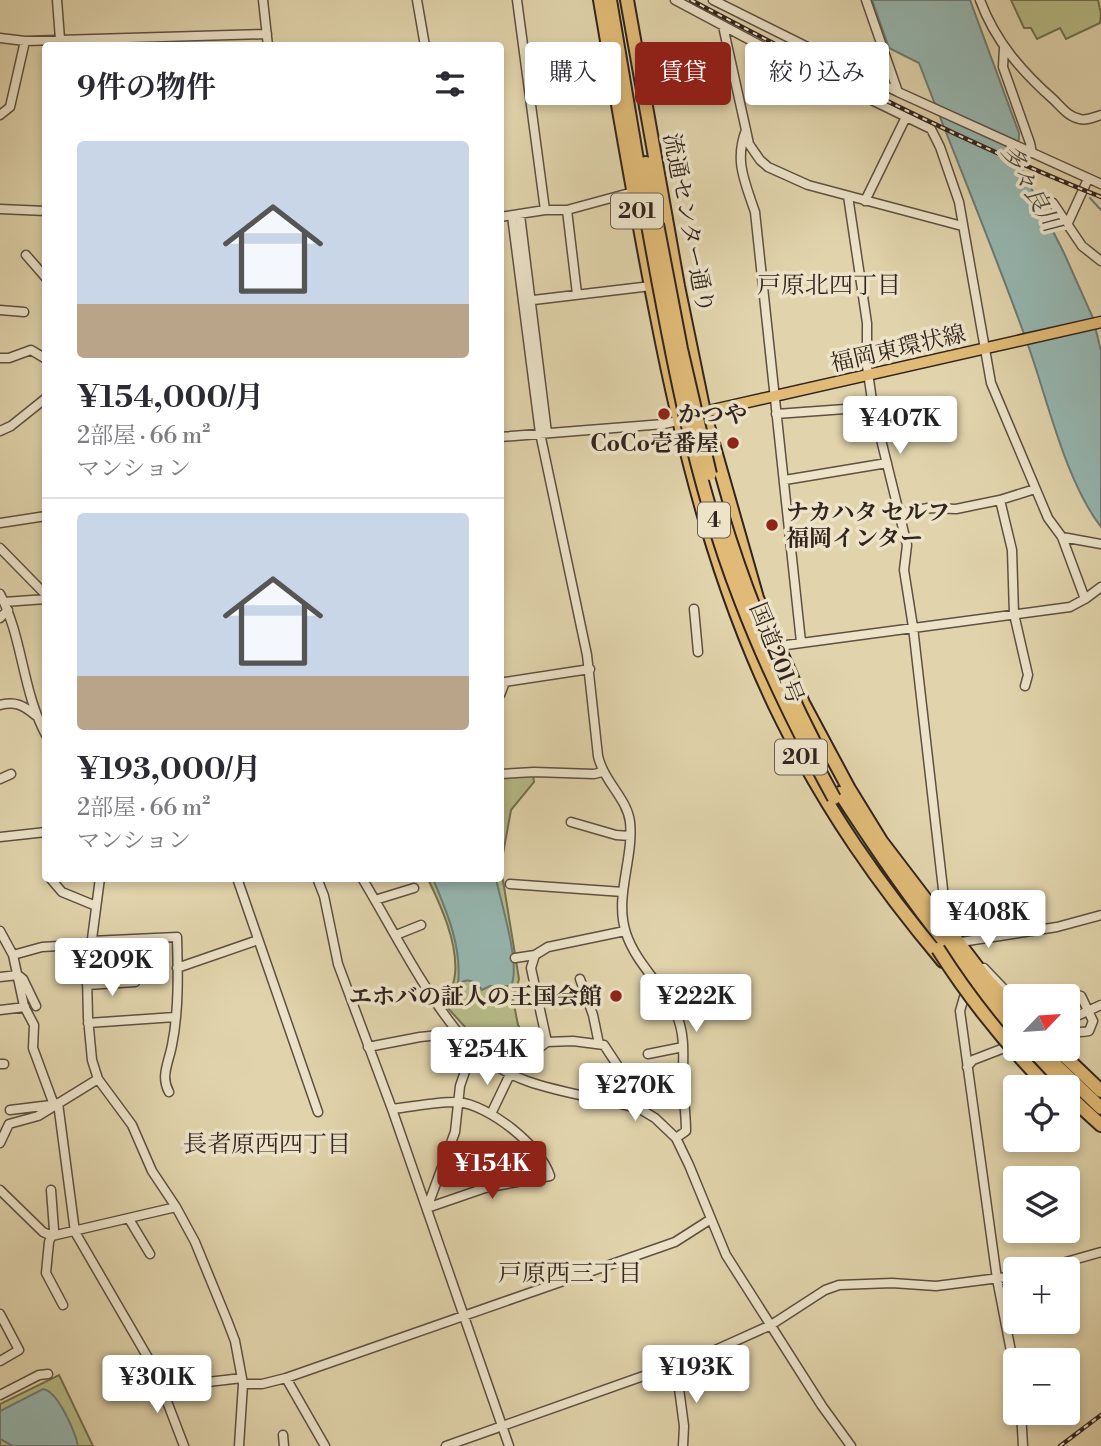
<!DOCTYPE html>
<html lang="ja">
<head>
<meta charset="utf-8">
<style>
  body { margin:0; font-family:"Libre Bodoni","Noto Serif JP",serif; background:#f7f7f7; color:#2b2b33; height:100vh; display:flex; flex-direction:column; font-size:26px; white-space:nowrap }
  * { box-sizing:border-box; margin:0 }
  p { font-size:23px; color:#7c7c81 }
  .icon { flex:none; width:38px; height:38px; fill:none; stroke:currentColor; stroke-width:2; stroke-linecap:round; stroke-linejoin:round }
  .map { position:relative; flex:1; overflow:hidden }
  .panel { position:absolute; left:42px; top:42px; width:462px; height:840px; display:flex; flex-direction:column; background:#fff; border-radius:7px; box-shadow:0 4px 10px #0003 }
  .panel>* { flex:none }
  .hud { position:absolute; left:525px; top:42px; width:471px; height:63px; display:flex; gap:14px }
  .needle { width:46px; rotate:65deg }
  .controls { position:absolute; left:1003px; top:984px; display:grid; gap:14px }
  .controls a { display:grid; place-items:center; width:77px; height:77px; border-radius:7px; background:#fff; box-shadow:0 4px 10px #0003; font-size:35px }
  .price { position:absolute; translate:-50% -60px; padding:0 16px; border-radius:7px; background:#fff; color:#222; font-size:23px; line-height:46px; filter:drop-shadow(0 2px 4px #0008) }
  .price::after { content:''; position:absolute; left:50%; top:42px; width:21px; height:16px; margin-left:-10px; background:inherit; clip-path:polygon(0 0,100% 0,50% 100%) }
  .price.current { background:#8f2418; color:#fff }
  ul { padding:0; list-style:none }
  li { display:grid; align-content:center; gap:14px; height:371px; padding:0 35px }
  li+li { border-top:2px solid #e1e1e2 }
  li span { display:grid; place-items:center; height:217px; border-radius:7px; color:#555 }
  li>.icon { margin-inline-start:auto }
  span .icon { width:126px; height:126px; fill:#fffc; stroke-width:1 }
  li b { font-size:30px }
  h2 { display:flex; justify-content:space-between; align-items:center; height:84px; padding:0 35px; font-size:30px }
  .chip { padding:0 24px; border-radius:7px; background:#fff; box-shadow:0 4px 10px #0003; font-size:24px; line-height:63px }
  .chip.current { background:#8f2418; color:#fff }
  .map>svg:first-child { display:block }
</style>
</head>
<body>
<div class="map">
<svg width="1101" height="1446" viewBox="0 0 1101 1446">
  <rect width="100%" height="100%" fill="#e1d4ac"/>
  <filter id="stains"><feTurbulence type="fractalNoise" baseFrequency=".00286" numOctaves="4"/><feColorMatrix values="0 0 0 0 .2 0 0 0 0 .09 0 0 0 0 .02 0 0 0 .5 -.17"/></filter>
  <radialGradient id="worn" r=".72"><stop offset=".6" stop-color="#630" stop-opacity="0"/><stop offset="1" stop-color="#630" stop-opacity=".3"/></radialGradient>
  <!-- green -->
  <path fill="#b6bc87" stroke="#747052" stroke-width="2" d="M1011,0H1098L1101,14L1100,23L1066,39L1060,28L1037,39L1031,28H1024Z
    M533,775L534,782L511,810L501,865V778Z
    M501,868L519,979L516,991L512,994L518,1025L532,1050L511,1065L485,1049L446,1006C449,996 454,985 455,974C458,943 441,906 428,879L500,878Z
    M59,1375L93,1446H0V1404Z"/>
  <!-- water -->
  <path fill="#96b7b1" stroke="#6e7c76" stroke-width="2" d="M872,0H970L1019,133L1018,162L1064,253L1093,318L1101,351V527C1065,480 1048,401 1028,345C994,250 955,157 919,63L889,48Z
    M433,879H496C501,902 521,966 511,986H490L482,990C475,981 468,977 458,984C462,947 447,912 433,879Z
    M43,1389C58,1391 75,1432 78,1446H13L0,1439V1411Z"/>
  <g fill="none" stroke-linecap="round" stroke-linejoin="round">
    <!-- stream -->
    <path stroke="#6e7c76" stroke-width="2" d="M1090,198L1101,210"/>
    <!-- minor casing -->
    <g stroke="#5e5042" stroke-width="11">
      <path id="minor" d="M57,0L60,39
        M263,0L268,46
        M417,0L425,46
        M517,0L545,210
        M675,0L767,49L931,129L940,147L959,202L991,383L1048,518L1062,537L1085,599L1070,607L779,646
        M713,0L898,92L1101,184
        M866,0L898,92
        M980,0C995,41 1022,72 1054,100C1062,108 1069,117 1080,119C1087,121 1094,117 1101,115
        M723,26L746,130L749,144L760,160L768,167L808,185L962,226
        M0,38L25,41L267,34
        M1004,48L1003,67L1030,143L1032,153
        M0,115L10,107L25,41
        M746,130C734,161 745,182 755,212L801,642
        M848,196L867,323V366L873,407L907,545L904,570L913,627L944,898L950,925
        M865,201L906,117
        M1053,203L1082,246L1101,261
        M0,209L46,211
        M567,210L577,294
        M520,215L547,433
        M512,216L540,433L587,655L598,756C604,782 627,798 630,822C634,858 614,897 626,933C636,964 663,985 676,1014C687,1037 682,1064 683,1088C684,1102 686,1116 686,1131L676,1138
        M500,217L545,210H567L633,192
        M1067,225L1088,179
        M26,255L46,278
        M525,301L651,286
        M0,310L24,312
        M0,358H9L31,350L46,359
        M776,414L873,407
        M0,431L11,426L46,398
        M500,437L664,424L682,420
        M785,480L887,463
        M1000,500L1012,550L1014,614L1028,675L1025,686
        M900,513L928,508L956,509L1000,500L1035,489
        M0,523L46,516
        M1062,537L1101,544
        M0,548L46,595
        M0,594C23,638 22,691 46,735
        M1085,599L1101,587
        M4,602L46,599
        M694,609L698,652
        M0,618L8,610
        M500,695L505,682L590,669
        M0,705C15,701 23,705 35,715
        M500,774L534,772L594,774L602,772
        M0,779L11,774
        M571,822L616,835L630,836
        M0,837L46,832
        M50,878L62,892L96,906
        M100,878L87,977L88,1018L92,1060L98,1079L132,1125L152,1171L176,1207L195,1242L227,1320L235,1341L243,1384L239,1446
        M237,878L318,1112
        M317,878L324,896L338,964L392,1109L509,1446
        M362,878C392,928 424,992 461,1036C477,1055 504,1073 527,1081C563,1094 603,1098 640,1109L655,1118L676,1138L689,1165L726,1255L822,1406L851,1446
        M510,884L623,892
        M375,900L414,888
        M0,931L13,955L24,1006L34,1025L33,1048L54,1105
        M396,935L421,925
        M91,941L177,937C178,972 179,1011 172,1045C169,1062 160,1076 169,1092
        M961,942L1057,927L1101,915
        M13,955L42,947L91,944
        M515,958L535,955
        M177,968L258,940
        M984,968L1004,989
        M0,977L18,975L23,979L36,1006
        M580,979L593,1015L599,1044
        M87,985L135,982
        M964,997L960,1011L997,1279L1015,1372
        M1068,998L1077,995L1081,996L1093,1021L1089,1031C1081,1033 1075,1031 1068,1034
        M0,1010L25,1007
        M1068,1020L1101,1005
        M88,1023L175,1017
        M547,1042L531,968L535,955L548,947L625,931
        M368,1047L420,1037L459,1033
        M648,1054L683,1047
        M0,1064H4
        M967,1067L973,1060L1012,1045
        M58,1103L75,1232L165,1387L163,1391L184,1446
        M392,1109C412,1107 439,1101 458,1102C489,1105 541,1146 550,1176L485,1188L427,1208
        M10,1110L51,1105
        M491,1114L513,1068L547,1042L573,1041L604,1045L635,1092L640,1109
        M0,1143L9,1124L38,1116L98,1079
        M0,1190L43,1232L52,1236L176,1207
        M51,1190L54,1230L49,1242L46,1273L63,1305
        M427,1208L455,1132L460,1086L473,1048
        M129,1219L150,1254
        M1041,1269L1101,1252
        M0,1314L19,1350L0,1361
        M676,1366L684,1426L683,1446
        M286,1378L325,1446
        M243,1384H262L286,1378L675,1242L711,1219
        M165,1387L242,1378
        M0,1395L39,1375L48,1374
        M1021,1412L1023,1446
        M283,1435L284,1446
        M446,1446L711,1352L771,1325L825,1290L839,1285L892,1283L936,1286L1015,1276"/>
    </g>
    <!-- major casing -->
    <g stroke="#32241e" stroke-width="13">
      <path id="major" d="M704,412L1101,322"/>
    </g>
    <!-- highway casing -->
    <g stroke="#32241e" stroke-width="16">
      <path id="highway" d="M600,0C618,106 636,212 657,317C684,455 719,593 782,720C826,809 879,885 943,961
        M610,0L648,225
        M627,0L678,286L704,412L757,598L803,703L849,789L881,841L987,980L1015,1009
        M646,163L657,224
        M840,793C893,875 948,953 1015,1024
        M973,991L1015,1038
        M1025,1048L1065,1087
        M1038,1048L1101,1108
        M1056,1048L1101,1091
        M1068,1095L1101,1125"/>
    </g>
    <!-- minor -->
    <use href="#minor" stroke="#ece3c9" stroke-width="8"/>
    <!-- major -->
    <use href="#major" stroke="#e0ba76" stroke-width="10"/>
    <!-- highway -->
    <use href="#highway" stroke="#e0ba76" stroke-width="12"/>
    <!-- rail casing -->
    <g stroke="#32241e" stroke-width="4.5">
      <path id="rail" d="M691,0C825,71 960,141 1101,197
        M1060,1446L1101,1415"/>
    </g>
    <!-- rail -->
    <use href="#rail" stroke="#ece3c9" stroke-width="2" stroke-dasharray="5" stroke-linecap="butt"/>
    <!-- highway-bridge casing -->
    <g stroke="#32241e" stroke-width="16" stroke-linecap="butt">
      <path id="highway-bridge" d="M657,224L681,349L710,474
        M648,225C671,351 694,481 741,601C767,669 799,734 834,798
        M720,508C745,592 778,672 818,750
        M938,949C971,1001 1005,1043 1048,1087"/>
    </g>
    <!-- highway-bridge -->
    <use href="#highway-bridge" stroke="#e0ba76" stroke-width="12"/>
  </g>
  <!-- markers -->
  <g fill="#8f2418" stroke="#ece3c9" stroke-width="2.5">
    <circle cx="664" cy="414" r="7"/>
    <circle cx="733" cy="443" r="7"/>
    <circle cx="772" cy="525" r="7"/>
    <circle cx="616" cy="996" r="7"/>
  </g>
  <g text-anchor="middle" stroke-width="7" stroke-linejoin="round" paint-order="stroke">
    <!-- shield labels -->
    <g fill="#ece3c9" stroke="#6a5d51" stroke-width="2">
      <rect x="611" y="193.5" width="52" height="35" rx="5"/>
      <rect x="698" y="502.5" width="32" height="35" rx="5"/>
      <rect x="775" y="739.5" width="52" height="35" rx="5"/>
    </g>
    <g font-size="21" font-weight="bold" fill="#32241e">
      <text x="637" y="218">201</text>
      <text x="714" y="527">4</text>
      <text x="801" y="764">201</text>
    </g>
    <!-- street labels -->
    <g font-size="23" fill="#32241e" stroke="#ece3c9">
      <text transform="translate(689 223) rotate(79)" y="8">流通センター通り</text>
      <text transform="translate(898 348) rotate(-13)" y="8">福岡東環状線</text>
      <text transform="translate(777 653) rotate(68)" y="8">国道201号</text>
    </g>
    <!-- poi labels -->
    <g font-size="23" font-weight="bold" fill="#32241e" stroke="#ece3c9" text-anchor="start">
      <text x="678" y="422">かつや</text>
      <text x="719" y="451" text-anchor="end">CoCo壱番屋</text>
      <text x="786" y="520">ナカハタ セルフ<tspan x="786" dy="26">福岡インター</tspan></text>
      <text x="602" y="1004" text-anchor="end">エホバの証人の王国会館</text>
    </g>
    <!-- water labels -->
    <g font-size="24" font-style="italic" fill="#4b4943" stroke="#ece3c9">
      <text transform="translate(1031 188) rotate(61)" y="8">多々良川</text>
    </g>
    <!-- neighbourhood labels -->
    <g font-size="24" fill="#32241e" stroke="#ece3c9">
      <text x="829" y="293">戸原北四丁目</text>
      <text x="267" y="1152">長者原西四丁目</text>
      <text x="570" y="1281">戸原西三丁目</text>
    </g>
  </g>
  <rect width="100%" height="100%" filter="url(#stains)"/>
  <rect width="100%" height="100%" fill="url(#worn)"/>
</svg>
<div class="controls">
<a><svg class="needle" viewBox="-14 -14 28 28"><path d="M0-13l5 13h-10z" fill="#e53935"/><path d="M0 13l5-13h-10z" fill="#7c7c81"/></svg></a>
<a><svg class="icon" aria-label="locate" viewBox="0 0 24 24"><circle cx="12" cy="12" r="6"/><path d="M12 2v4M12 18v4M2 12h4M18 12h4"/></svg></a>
<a><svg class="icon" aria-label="layers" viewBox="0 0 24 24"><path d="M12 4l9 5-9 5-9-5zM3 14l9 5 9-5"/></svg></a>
<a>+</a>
<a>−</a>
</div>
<b class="price" style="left:900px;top:456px">¥407K</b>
<b class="price" style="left:988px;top:950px">¥408K</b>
<b class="price" style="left:112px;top:998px">¥209K</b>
<b class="price" style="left:696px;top:1034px">¥222K</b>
<b class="price" style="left:487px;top:1087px">¥254K</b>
<b class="price" style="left:635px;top:1123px">¥270K</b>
<b class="price current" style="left:492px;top:1201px">¥154K</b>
<b class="price" style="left:696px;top:1405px">¥193K</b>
<b class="price" style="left:157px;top:1415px">¥301K</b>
<div class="hud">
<a class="chip">購入</a>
<a class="chip current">賃貸</a>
<a class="chip">絞り込み</a>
</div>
<section class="panel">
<h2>9件の物件<svg class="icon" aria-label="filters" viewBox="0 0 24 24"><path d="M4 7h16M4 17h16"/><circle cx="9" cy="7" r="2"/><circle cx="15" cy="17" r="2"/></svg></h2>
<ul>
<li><span style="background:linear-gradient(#c9d6e8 75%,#b9a48a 0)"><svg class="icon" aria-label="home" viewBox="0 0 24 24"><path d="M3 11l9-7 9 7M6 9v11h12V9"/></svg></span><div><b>¥154,000/月</b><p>2部屋 · 66 m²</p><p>マンション</p></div></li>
<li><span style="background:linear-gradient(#c9d6e8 75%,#b9a48a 0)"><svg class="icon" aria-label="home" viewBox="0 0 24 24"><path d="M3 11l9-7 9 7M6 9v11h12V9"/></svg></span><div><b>¥193,000/月</b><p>2部屋 · 66 m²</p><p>マンション</p></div></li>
</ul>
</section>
</div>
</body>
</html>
